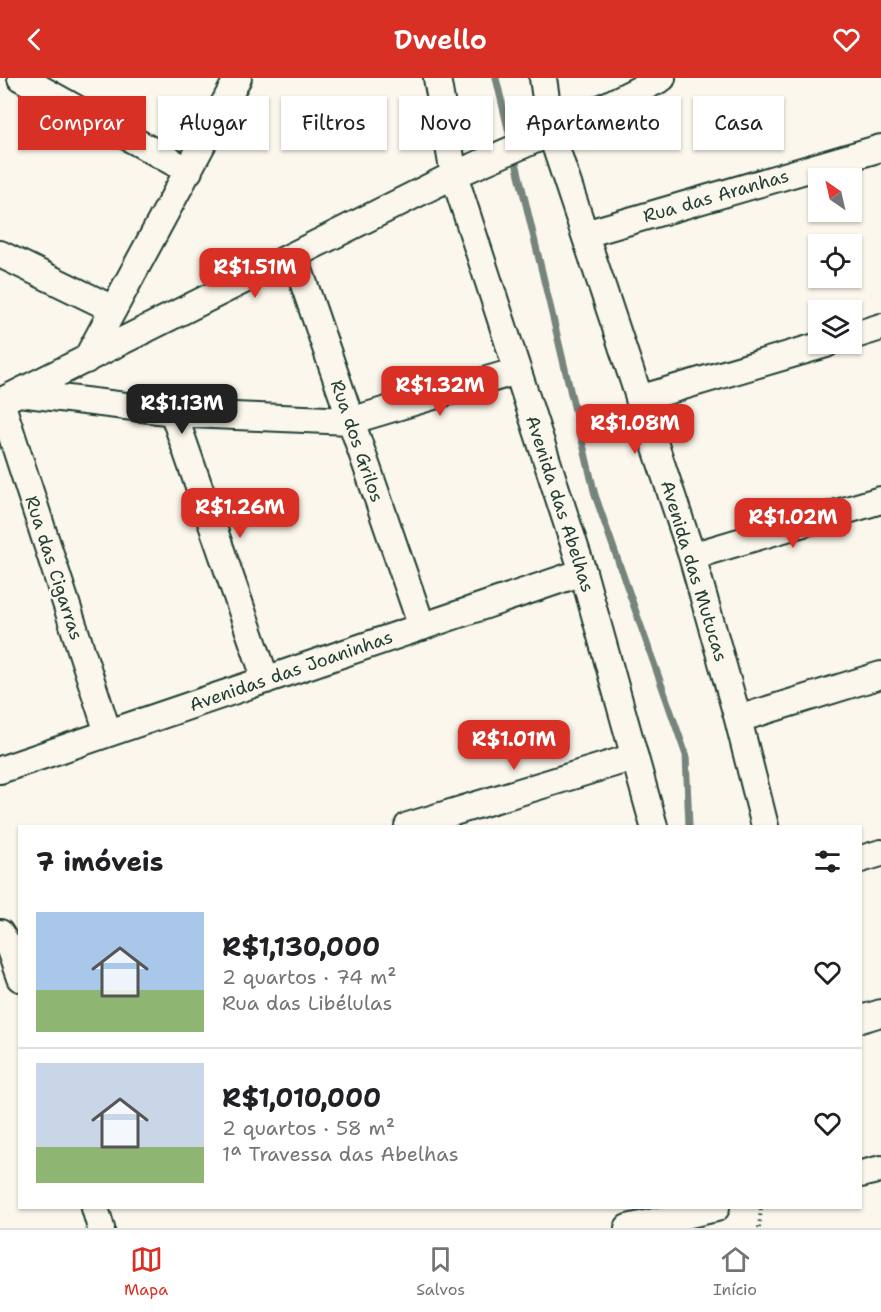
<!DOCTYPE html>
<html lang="pt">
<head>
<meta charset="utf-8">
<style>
  body { margin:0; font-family:"Shantell Sans",sans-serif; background:#f2f2f2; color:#202124; height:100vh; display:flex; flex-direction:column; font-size:22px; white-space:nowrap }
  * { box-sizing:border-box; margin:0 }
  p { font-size:20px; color:#757577 }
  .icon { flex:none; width:33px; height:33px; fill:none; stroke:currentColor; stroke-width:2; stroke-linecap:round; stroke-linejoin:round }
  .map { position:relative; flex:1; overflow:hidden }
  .details { position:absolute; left:18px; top:747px; width:844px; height:384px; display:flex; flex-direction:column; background:#fff; border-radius:0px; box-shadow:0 2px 4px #0004 }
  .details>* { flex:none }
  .hud { position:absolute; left:18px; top:18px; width:846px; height:54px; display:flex; gap:12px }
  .needle { width:39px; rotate:326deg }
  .controls { position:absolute; left:808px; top:90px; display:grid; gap:12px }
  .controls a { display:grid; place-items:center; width:54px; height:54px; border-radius:0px; background:#fff; box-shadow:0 2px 4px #0004; font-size:30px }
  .price { position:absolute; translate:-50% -51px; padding:0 14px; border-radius:12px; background:#d93025; color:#fff; font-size:20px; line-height:39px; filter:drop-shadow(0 2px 3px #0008) }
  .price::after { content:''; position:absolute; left:50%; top:36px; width:18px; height:14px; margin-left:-9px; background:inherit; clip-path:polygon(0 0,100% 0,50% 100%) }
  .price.selected { background:#222; color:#fff }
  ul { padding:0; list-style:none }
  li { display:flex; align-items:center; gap:18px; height:150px; padding:0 18px }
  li+li { border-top:2px solid #e0e0e0 }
  li span { display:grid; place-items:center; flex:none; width:168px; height:120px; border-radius:0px; color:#555 }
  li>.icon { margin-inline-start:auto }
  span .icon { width:72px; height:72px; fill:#fffc; stroke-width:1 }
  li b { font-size:26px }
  h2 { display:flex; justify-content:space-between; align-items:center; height:72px; padding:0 18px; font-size:26px }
  .tag { padding:0 21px; border-radius:0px; background:#fff; box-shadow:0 2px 4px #0004; font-size:21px; line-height:54px }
  .tag.selected { background:#d93025; color:#fff }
  header { display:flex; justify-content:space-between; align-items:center; height:78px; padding:0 18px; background:#d93025; color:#fff; font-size:27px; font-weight:600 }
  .tabs { display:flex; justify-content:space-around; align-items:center; height:84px; border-top:2px solid #e0e0e0; background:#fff; font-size:16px; color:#757577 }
  .tabs a { display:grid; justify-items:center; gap:3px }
  .tabs .selected { color:#d93025 }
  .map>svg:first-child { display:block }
</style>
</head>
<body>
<header><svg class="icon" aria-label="back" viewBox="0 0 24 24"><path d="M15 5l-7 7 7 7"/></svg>Dwello<svg class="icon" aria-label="heart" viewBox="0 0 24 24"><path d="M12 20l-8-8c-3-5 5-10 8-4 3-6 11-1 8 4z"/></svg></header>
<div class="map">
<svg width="881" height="1150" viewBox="0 0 881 1150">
  <rect width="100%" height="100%" fill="#fbf7ec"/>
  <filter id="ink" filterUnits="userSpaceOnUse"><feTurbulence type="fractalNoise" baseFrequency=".0167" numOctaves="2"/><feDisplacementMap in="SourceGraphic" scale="12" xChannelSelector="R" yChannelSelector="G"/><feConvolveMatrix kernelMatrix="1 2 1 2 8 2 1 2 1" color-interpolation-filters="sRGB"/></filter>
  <g filter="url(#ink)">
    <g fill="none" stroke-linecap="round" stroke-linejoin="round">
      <!-- stream -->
      <path stroke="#74847b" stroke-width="7" d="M496,0L595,417L686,677L689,748"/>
      <!-- minor casing -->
      <g stroke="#1f3d34" stroke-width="30">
        <path id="minor" d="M21,0L189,93
          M437,0L454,97L583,494L654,748
          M543,0L551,55L692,478L738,641L765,748
          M585,156L881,70
          M0,176L113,231
          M294,177L422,549
          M852,258L881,249
          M86,282L238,0
          M19,315L191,336L350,343L517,293
          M639,321L826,266
          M0,324L454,97L566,48L662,0
          M1,324L108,655
          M173,334L266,602
          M692,478L881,422
          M738,641L881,597
          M0,692L583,494
          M408,748L634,679
          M861,781L881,775
          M0,855L9,869L20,900
          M861,941L881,935
          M861,1096L881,1091
          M95,1130L101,1150
          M628,1150L716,1130"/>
      </g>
      <!-- path -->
      <path stroke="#1f3d34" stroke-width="4" stroke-dasharray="1.5 4.5" stroke-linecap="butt" d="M759,1150L761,1130"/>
      <!-- minor -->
      <use href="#minor" stroke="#fbf7ec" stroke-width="26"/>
    </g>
  </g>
  <g text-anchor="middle" stroke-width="5" stroke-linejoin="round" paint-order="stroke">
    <!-- street labels -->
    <g font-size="18" fill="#1f3d34" stroke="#fbf7ec">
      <text transform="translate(716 118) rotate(-16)" y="6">Rua das Aranhas</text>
      <text transform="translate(357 363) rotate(71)" y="6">Rua dos Grilos</text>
      <text transform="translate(560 426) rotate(72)" y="6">Avenida das Abelhas</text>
      <text transform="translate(54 490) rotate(72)" y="6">Rua das Cigarras</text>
      <text transform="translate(694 493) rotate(73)" y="6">Avenida das Mutucas</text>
      <text transform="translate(291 593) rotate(-19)" y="6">Avenidas das Joaninhas</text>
    </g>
  </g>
</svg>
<div class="controls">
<a><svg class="needle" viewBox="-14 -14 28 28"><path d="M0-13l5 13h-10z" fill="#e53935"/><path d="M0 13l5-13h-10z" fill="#757577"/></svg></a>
<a><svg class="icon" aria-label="locate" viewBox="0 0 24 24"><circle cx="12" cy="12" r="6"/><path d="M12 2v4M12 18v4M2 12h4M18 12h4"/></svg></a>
<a><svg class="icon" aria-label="layers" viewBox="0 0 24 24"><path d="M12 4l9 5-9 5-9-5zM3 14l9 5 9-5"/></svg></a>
</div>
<b class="price" style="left:255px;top:221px">R$1.51M</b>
<b class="price" style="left:440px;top:339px">R$1.32M</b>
<b class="price selected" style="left:182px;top:357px">R$1.13M</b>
<b class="price" style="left:635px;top:377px">R$1.08M</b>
<b class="price" style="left:240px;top:461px">R$1.26M</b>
<b class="price" style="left:793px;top:471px">R$1.02M</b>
<b class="price" style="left:514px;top:693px">R$1.01M</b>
<div class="hud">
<a class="tag selected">Comprar</a>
<a class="tag">Alugar</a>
<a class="tag">Filtros</a>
<a class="tag">Novo</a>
<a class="tag">Apartamento</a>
<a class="tag">Casa</a>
</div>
<section class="details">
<h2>7 imóveis<svg class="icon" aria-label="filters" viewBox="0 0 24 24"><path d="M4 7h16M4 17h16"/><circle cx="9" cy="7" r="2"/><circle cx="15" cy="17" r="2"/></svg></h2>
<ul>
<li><span style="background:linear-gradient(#a9c7e8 65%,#8fb573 0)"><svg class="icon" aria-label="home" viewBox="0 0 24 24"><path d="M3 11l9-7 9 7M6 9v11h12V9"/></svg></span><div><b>R$1,130,000</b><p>2 quartos · 74 m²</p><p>Rua das Libélulas</p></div><svg class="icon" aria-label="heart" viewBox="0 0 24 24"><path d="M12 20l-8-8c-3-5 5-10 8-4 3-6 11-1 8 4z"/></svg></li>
<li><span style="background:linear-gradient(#c9d6e8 70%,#8fb573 0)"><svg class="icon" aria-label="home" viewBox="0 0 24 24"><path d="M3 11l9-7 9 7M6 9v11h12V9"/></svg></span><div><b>R$1,010,000</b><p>2 quartos · 58 m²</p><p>1ª Travessa das Abelhas</p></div><svg class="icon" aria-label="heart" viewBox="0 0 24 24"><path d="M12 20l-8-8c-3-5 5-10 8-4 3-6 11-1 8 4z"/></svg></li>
</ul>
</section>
</div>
<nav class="tabs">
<a class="selected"><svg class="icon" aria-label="map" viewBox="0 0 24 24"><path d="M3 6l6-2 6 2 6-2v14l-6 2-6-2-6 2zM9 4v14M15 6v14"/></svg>Mapa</a>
<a><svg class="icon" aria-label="saved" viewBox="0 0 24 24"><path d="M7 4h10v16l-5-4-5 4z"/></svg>Salvos</a>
<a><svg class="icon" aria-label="home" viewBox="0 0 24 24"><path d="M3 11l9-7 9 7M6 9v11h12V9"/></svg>Início</a>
</nav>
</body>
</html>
